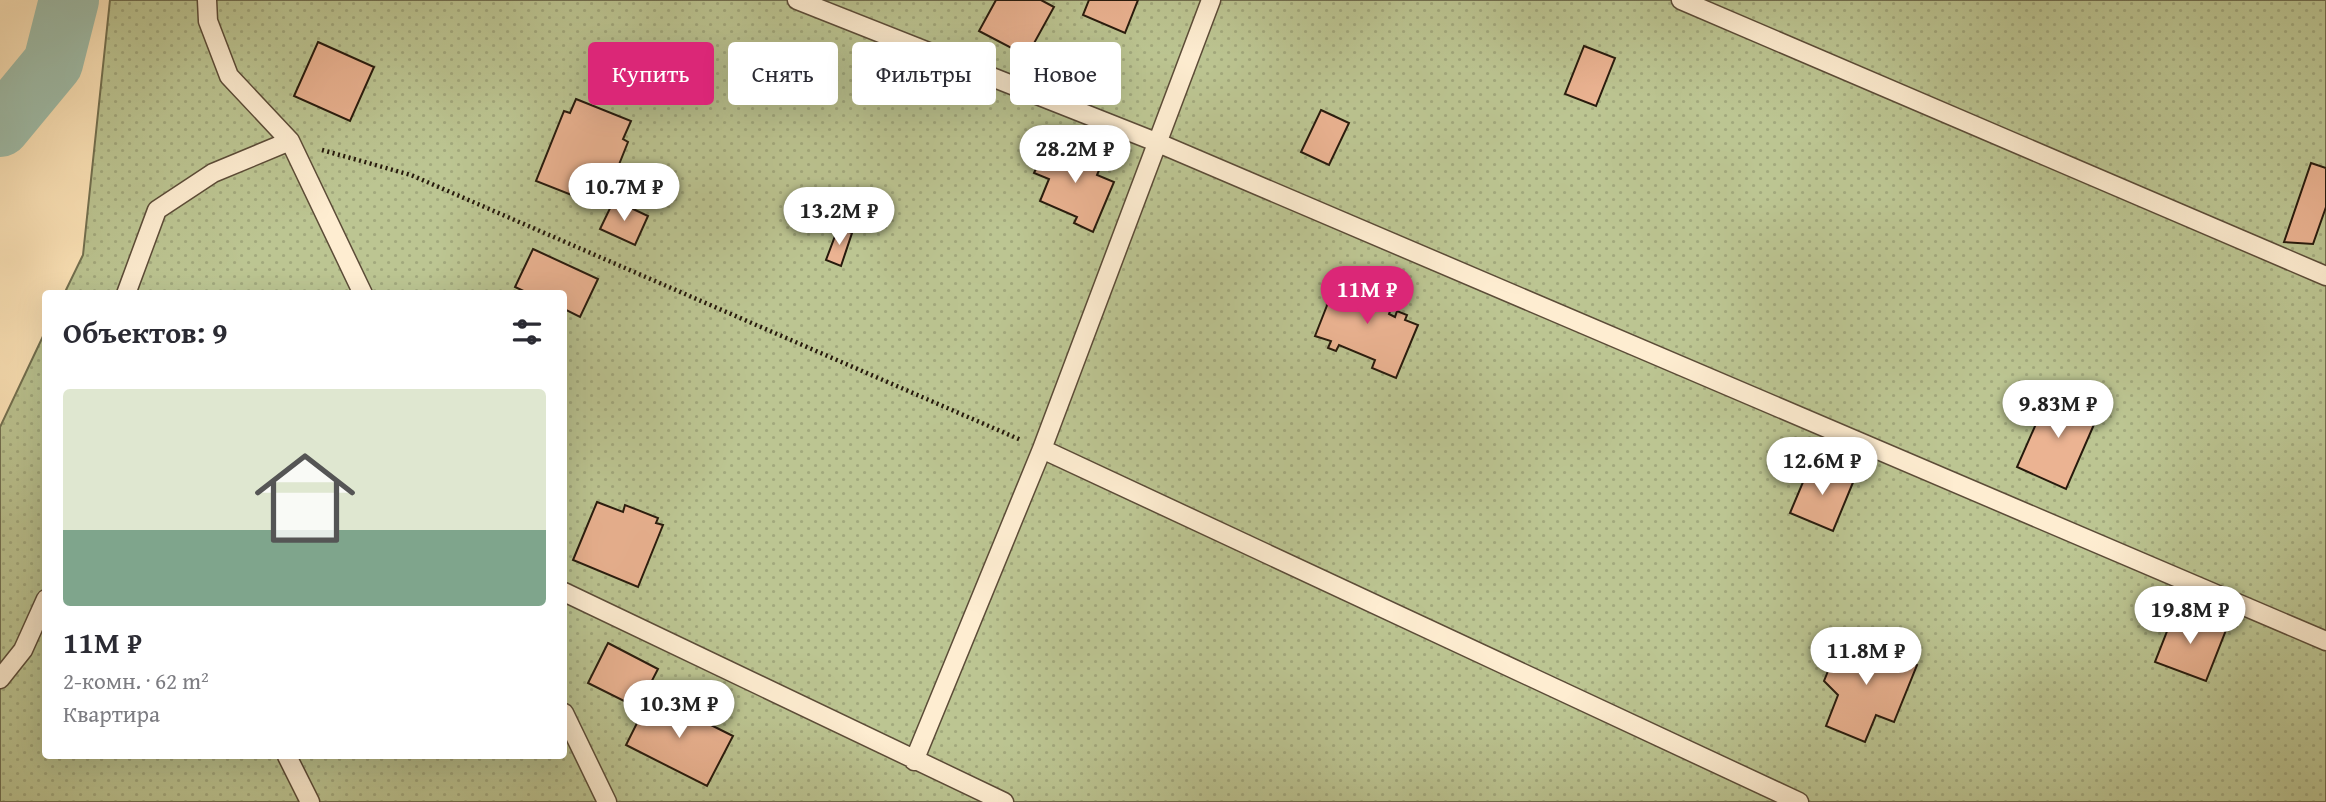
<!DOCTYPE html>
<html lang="ru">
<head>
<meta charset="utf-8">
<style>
  body { margin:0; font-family:"Gentium Book Plus",serif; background:#f2f2f3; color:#2b2b33; height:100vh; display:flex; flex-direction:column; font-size:26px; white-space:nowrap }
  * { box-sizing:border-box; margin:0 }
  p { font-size:23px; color:#7c7c81 }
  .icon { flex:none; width:38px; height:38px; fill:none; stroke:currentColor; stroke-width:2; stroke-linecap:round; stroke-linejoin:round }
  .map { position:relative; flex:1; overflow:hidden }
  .details { position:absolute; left:42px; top:290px; width:525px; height:469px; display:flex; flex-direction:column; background:#fff; border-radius:7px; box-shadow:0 7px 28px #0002 }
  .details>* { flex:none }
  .hud { position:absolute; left:588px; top:42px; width:665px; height:63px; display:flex; gap:14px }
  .price { position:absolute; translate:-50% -60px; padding:0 16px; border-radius:24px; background:#fff; color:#222; font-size:23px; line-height:46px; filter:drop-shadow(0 2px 4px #0008) }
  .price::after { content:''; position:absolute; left:50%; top:42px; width:21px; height:16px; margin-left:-10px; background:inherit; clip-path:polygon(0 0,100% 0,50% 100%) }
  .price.selected { background:#db2777; color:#fff }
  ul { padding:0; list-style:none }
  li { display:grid; align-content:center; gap:14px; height:371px; padding:0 21px }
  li+li { border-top:2px solid #e1e1e2 }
  li span { display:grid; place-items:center; height:217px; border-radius:7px; color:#555 }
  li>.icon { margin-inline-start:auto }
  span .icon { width:126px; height:126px; fill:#fffc; stroke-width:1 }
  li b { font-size:30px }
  h2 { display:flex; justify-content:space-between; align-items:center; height:84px; padding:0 21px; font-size:30px }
  .chip { padding:0 24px; border-radius:7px; background:#fff; box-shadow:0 7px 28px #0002; font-size:24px; line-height:63px }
  .chip.selected { background:#db2777; color:#fff }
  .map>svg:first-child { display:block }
</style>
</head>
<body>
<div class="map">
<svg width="2326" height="802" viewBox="0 0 2326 802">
  <defs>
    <pattern id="park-dots" width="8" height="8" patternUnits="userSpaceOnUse" patternTransform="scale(1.75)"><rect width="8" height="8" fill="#bcc592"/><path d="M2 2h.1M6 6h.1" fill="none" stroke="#a2a97d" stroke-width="1.8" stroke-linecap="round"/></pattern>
  </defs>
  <rect width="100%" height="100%" fill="#fde4b8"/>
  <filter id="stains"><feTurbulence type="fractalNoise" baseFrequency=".00286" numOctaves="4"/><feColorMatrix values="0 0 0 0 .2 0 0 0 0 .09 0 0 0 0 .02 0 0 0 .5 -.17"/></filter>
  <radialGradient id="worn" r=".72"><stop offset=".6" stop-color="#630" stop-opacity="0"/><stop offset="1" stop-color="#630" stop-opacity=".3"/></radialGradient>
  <!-- park -->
  <path fill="url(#park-dots)" stroke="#727050" stroke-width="2" d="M110,0H2326V802H0V427L45,332L46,756H564V294H64L83,255Z"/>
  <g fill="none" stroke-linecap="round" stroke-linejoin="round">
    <!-- river -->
    <path stroke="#a0bfab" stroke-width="60" d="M0,127L53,63L69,0"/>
  </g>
  <!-- building -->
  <path fill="#ebb392" stroke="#271a0d" stroke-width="2" d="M996,0H1041L1054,7L1027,56L979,31Z
    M1089,0H1138L1125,33L1083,15Z
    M318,42L374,67L350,121L294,96Z
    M1584,46L1615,58L1596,106L1565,94Z
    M576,99L631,121L623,139L628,142L602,207L536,181L564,111L570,113Z
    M1321,110L1349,123L1329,165L1301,152Z
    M1060,142L1103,161L1097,175L1114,182L1093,232L1074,223L1077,217L1040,201L1049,179L1034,173L1043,153L1053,157Z
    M2311,163L2326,168V207L2313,244L2284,242Z
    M614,200L648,216L635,245L600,229Z
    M838,228L852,233L841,266L826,260Z
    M533,249L598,279L580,317L564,309V294H530L515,287Z
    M1339,275L1382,292L1392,306L1389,314L1395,317L1397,311L1407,315L1405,320L1418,325L1396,378L1372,368L1375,360L1339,345L1336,351L1328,348L1331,341L1315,336Z
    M2050,392L2099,413L2066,489L2017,467Z
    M1811,463L1854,480L1833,531L1790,513Z
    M597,502L623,512L625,505L658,518L656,523L663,525L638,587L573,560Z
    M2175,611L2226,630L2206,681L2155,662Z
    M1843,634L1917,665L1894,722L1876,715L1865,742L1826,726L1838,695L1824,681Z
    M608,643L658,669L638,708L588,683Z
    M651,695L733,736L707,786L626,745Z"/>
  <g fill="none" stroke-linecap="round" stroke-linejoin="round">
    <!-- service casing -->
    <g stroke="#5c4c38" stroke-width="21">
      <path id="service" d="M207,0L208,21L229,76L290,141L363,294
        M797,0L1156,142L2326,641
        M1681,0L2326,276
        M126,294L157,210L213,173L290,141
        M1042,449L1799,802
        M564,592L1004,802
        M0,679L23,650L46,599
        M564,713L607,802
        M287,756L310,802
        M914,761L1042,449L1211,0"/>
    </g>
    <!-- path -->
    <path stroke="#271a0d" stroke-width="4.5" stroke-dasharray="2 3.5" stroke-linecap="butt" d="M322,150L411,175L1021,440"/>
    <!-- service -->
    <use href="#service" stroke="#feedd1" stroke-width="18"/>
  </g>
  <rect width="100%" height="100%" filter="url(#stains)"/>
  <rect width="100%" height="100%" fill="url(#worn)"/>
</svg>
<b class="price" style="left:1075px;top:185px">28.2M ₽</b>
<b class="price" style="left:624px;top:223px">10.7M ₽</b>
<b class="price" style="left:839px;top:247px">13.2M ₽</b>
<b class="price selected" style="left:1367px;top:326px">11M ₽</b>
<b class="price" style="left:2058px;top:440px">9.83M ₽</b>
<b class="price" style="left:1822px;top:497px">12.6M ₽</b>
<b class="price" style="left:2190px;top:646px">19.8M ₽</b>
<b class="price" style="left:1866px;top:687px">11.8M ₽</b>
<b class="price" style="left:679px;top:740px">10.3M ₽</b>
<div class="hud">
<a class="chip selected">Купить</a>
<a class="chip">Снять</a>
<a class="chip">Фильтры</a>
<a class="chip">Новое</a>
</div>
<section class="details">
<h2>Объектов: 9<svg class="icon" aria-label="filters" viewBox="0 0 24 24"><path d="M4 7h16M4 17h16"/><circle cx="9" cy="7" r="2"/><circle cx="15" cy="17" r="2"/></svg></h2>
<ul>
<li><span style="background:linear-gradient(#dfe7d0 65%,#7fa58c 0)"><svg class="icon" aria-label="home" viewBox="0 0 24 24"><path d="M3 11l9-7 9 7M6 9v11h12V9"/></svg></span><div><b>11M ₽</b><p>2-комн. · 62 m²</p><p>Квартира</p></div></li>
</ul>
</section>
</div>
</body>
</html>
